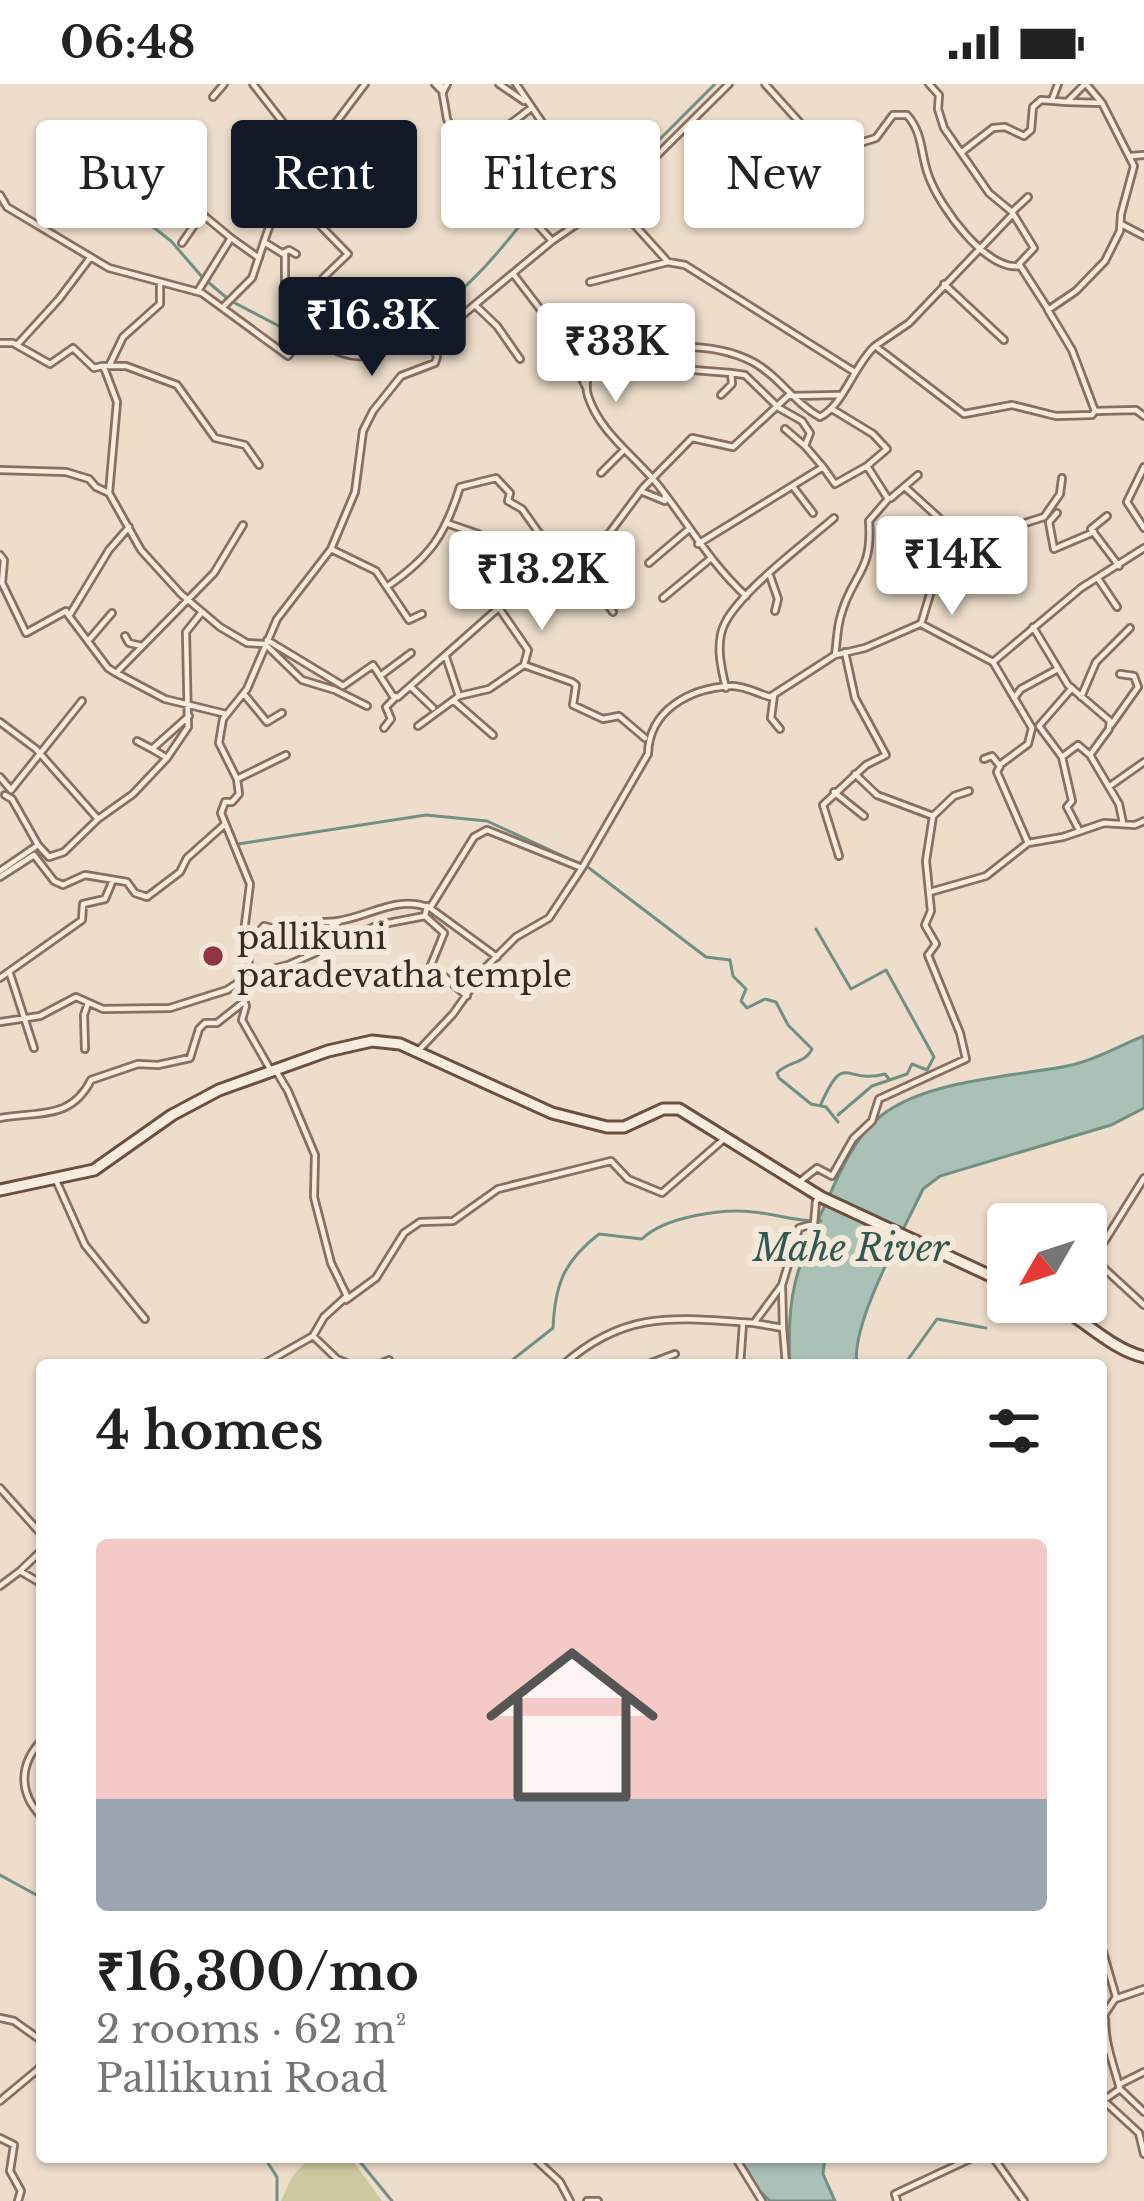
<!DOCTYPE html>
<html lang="en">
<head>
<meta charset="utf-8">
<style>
  body { margin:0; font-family:"Libre Baskerville",serif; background:#f2f2f2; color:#222; height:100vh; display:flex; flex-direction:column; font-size:45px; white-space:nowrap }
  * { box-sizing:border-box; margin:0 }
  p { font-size:39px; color:#767676 }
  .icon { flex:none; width:66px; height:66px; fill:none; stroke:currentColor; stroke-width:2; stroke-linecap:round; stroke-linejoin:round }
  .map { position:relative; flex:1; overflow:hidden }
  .side { position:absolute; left:36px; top:1275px; width:1071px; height:804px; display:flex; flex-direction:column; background:#fff; border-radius:12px; box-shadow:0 3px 9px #0004 }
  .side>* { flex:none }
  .guide { position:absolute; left:36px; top:36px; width:1074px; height:108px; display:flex; gap:24px }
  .needle { width:78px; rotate:231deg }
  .tools { position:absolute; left:987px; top:1119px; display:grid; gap:24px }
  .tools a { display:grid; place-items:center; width:120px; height:120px; border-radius:12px; background:#fff; box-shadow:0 3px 9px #0004; font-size:60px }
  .price { position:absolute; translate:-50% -102px; padding:0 27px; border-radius:12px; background:#fff; color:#222; font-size:39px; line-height:78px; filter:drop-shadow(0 3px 6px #0008) }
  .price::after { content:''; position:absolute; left:50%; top:72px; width:36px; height:27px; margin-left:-18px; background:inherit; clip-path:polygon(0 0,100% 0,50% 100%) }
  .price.selected { background:#111827; color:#fff }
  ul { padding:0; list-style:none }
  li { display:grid; align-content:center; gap:24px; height:636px; padding:0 60px }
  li+li { border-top:3px solid #e0e0e0 }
  li span { display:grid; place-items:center; height:372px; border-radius:12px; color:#555 }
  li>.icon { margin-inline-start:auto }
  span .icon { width:216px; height:216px; fill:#fffc; stroke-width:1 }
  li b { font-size:51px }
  h2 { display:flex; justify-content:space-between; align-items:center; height:144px; padding:0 60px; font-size:51px }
  .pill { padding:0 42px; border-radius:12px; background:#fff; box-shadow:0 3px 9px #0004; font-size:42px; line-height:108px }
  .pill.selected { background:#111827; color:#fff }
  .status { display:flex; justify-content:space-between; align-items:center; height:84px; padding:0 60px; background:#fff; direction:ltr }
  .status svg { height:33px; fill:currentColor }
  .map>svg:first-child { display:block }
</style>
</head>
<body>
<div class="status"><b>06:48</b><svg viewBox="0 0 49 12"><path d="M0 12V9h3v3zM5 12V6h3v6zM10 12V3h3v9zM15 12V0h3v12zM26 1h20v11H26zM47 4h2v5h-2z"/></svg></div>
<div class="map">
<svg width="1144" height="2117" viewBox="0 0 1144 2117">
  <rect width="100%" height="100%" fill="#edddca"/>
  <!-- green -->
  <path fill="#cbc99e" d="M310,2073H350L382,2117H281L292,2093Z"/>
  <!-- water -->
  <path fill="#aac1b7" stroke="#719083" stroke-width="3" d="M1144,952V1024L1111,1041L940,1092L923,1105C904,1146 850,1240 857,1281H790C786,1213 796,1184 824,1123C838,1093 851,1060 875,1037C918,996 1012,993 1067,982C1093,977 1119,962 1144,952Z
    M739,2073H825L823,2090L835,2117H770L746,2094Z"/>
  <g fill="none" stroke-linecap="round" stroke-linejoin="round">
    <!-- stream -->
    <path stroke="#719083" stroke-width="3" d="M139,132L171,157L203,194
      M208,198L227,214
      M233,218L279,242L314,249L351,268L376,265
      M417,238C460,215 495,173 525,135L522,110L545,85L597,105L647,68L715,0
      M394,253L399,245L411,241
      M238,760L426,731L487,737L589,784L706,873L730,876L733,892L746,905L741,917L747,924L765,915L776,918L788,941L812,965C806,979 787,978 777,989L779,994L811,1020L826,1023L838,1038
      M816,845L851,905L886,886L934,973L927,986L912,980L907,990L872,1002L838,1031
      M821,1020C845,966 844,1001 885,990L890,996
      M506,1281L553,1244C555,1200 564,1177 599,1150L642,1155C664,1133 723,1124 753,1128C777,1130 797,1138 821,1137
      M904,1281L937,1235L986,1244
      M0,1791L42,1814
      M264,2073L277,2093V2117
      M356,2073L392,2117"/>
    <!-- minor casing -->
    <g stroke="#886f5f" stroke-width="10">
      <path id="minor" d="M253,0L310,73L283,112C275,127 269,142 264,158L285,171V208L295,228H302L324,193L348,170L312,133L281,116
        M435,0L443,8L447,0
        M441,0L447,35L472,87L492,107L519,120L552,157
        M499,0L524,17
        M516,0L548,47L616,113
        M765,0L820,61L834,67L876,54L893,31H907C924,50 920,71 929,93C940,123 986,187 1020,182
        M929,0L939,11L938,25L944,44L989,109L1012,128L1034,164L1019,180L1048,225
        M213,13L224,0
        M1052,16L1058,0
        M1067,18L1102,19
        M962,68L993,44L1005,43L1024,52L1031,46L1033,23L1041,16L1067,18L1085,0
        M1131,72L1144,71
        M310,73L365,0
        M474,90L501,47L530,25
        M0,111L7,123L109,184L202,209L288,272L298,258L308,253C326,260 342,274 363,272C395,268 399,231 431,257
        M612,116L668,178L685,181L853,287
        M1012,128L1028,113
        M1123,141L1144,152
        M231,154L259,174
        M182,159L202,130L231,154L198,207
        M283,169L289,166L296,170
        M514,191L547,234L553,236L570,230L584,248L593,274C643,264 706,253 753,278C779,292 794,319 820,333C843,322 854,281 875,262L964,330L1012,321L1056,332L1092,331L1095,327L1072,266L1048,226L1076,207L1105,177L1120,147L1121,130L1134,82L1102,19L1086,0
        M590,198L668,178
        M944,200L1004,256
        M394,207L410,225L415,246
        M224,222L252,194L264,158
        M476,222L497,242L520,275
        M554,238L586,303
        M431,257L552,157L612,116L729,0
        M0,259H13L50,280L73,264L94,284L102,282L105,286L117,318L109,409
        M17,261L59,215L90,174
        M875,262L909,239L1013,130
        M594,276C589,288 584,299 588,312C600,349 635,372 658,401C688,439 710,479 746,512
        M110,280L123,253L160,220V198
        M102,282H126L177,301L215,354L245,361L259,381
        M681,285L731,289
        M791,312L839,311
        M832,325L873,350L887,365L867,382L888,415L869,437C873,489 852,490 841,531C837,543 837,558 835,571
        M1095,327L1136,326L1144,332
        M785,345L805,362
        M823,383L835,400L867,382
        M1144,383L1127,418L1144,444
        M0,386L66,388L89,395L96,403L109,409L141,466L181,510L220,543L247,559L265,560L302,596L335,606L367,622
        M601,389L623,367
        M1062,394L1060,410L1044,433L1006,445C1001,483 960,489 931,507L921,540L993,578L1081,504L1144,464
        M794,404L813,429
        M906,404L939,434
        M643,408L665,417V411
        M891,414L918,391
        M1057,429L1049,438L1054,465L1094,448
        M1107,432L1091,445L1119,482
        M449,440L478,450L477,466L528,495
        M129,443L109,466L69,532L108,584L116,589L214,489L243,441
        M698,460L823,383L805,362L810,349L802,337L779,324L745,291L731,289L732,300L721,311
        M331,465L376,487L409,536L422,530
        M0,471L4,476L2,499L26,549L66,527L69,532
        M573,472L613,528
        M649,479L689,445
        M770,492L778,515L775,527
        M1099,496L1117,523
        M388,502C430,473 445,451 460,403L496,394L510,409L508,417L522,425L561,480
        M663,514L710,475
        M1033,543L1068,601L1110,637L1109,645L1090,671L1119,720L1123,739
        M125,552L129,559L142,562
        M267,556L343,602L373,581L393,612L398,613L530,496L608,451L643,404L692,354L733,363L789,311
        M88,557L112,529
        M446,573L459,612
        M993,578L1032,644L1028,660L1001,680L997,688L1028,759
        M524,581L572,598L576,601L573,621L603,635L619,632L645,654
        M116,589L165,615L226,630
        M380,592L411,569
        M411,603L433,624
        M726,604C721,584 715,558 725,539C742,506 804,460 834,434
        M1072,604L1039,642L1062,673L1078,661L1090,671
        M244,610L267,638L282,629
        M774,611L771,634L780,645
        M1081,613L1096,578L1130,544
        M1014,614L1021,605L1056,586
        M454,617L493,651
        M0,638L36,665L98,735L133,710L167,674L188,643L186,548L202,528
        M1111,641L1138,603L1134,592L1120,590
        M418,642L459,612L489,605L524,581L528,566L499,524
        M384,644L391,635L386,623L395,614
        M137,657L152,665
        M1062,673L1072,717L1067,723L1078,744
        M167,674L152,665L189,632
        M984,675L992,672L1000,682
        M0,693L11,706L82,617
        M237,695L286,671
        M1110,702L1144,678
        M834,708L864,732
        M5,711L12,715L38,761L49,773L64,768L98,735
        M933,732L954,712L969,707
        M839,772L823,721L866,681L886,671L855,614L845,568
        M582,784L648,670C649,626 690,604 731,602C743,601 759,610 770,613L835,571L865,564L920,540
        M0,787L38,761
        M0,793L34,771L54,797L63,801L85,791L127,798L135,809L147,813L180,788L187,774L224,741
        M930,808L986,792L1028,759L1063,753L1104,739L1135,741L1144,737
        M427,822L425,832L444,849L431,881L467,912
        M430,824L497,873
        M320,849L340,837
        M248,862L264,842C280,847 285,842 300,839C313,837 326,839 338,837C371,832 396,811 430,824L474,753L487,746L582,784L549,834L516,853L486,883L453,930L419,966
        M10,890L34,964
        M250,891L245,840L250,800L221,729L225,718H232L239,710L237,695L219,659L223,635L247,605L277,535L331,465L355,408L363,347L373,327L401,292L435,279L437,273L431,257
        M0,894L82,836L83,820L105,815L113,796
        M238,900L246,922L242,936L270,985
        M0,938L40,932L76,913L103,925L170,924L227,906L250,891L288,881L378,841L425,832
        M85,965L84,931L88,919
        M0,1034C39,1027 71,1036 91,996L138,980L158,981L190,974L199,945L205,939H217L245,917
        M55,1094L85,1161L145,1235
        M798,1099L817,1084L832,1092L853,1055L872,1037L879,1015L966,975L960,949L928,871L936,860L925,841L931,827L926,777L933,732L877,711L855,690
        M1095,1176L1144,1221
        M1086,1187L1144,1094
        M782,1202L783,1244
        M346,1216L376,1194L404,1149L420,1138L453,1137L498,1105L611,1077L628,1095L662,1109L725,1054
        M754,1239L783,1244L786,1281
        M313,1252L337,1275L351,1281
        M262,1281L313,1252L324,1233L347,1212L331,1179L314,1113L315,1071L288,1007L276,987
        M377,1281L389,1276L391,1281
        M563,1281C626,1225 677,1234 754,1239L782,1201L799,1144L814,1140L816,1117L821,1113
        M646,1281L675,1270
        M740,1281L743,1239
        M0,1404L42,1451
        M20,1487L42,1466
        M0,1502L20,1487L42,1500
        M42,1656C19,1680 18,1709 42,1733
        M1101,1861L1116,1913L1101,1936
        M1115,1915L1144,1905
        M0,1934L14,1937L42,1957
        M1120,2000L1144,1988
        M1120,2005L1144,2028
        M1103,2016L1139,2049L1144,2070
        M0,2017L42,1982
        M1101,2018L1120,2005C1114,1982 1105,1961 1105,1935
        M0,2054L14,2061L10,2087L21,2107L18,2117
        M533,2073L560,2098L570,2117
        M735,2073L762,2117
        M993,2073L1024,2117
        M587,2117H598
        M897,2117L895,2110L974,2073"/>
    </g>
    <!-- secondary casing -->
    <g stroke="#6b5042" stroke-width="15">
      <path id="secondary" d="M0,1106L94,1086L172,1031L219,1006L328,967L372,957L400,960L552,1029L607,1043H624L663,1025H679L821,1113L1008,1200
        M1049,1218C1083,1233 1108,1264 1144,1273"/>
    </g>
    <!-- minor -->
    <use href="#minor" stroke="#f7ecdd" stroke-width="4.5"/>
    <!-- secondary -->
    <use href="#secondary" stroke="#f7ecdd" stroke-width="9"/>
  </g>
  <!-- markers -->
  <circle fill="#943343" stroke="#f4e8da" stroke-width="4.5" cx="213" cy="872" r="12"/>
  <g text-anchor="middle" stroke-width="12" stroke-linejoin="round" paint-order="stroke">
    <!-- poi labels -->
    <g font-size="33" fill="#3a2a22" stroke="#f4e8da" text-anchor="start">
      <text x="237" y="865">pallikuni<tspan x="237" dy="38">paradevatha temple</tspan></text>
    </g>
    <!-- water labels -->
    <g font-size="36" font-style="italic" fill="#325950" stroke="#f4e8da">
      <text x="851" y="1177">Mahe River</text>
    </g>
  </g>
</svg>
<div class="tools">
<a><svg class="needle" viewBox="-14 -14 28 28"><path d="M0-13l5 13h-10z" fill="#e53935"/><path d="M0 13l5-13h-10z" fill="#767676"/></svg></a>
</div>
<b class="price selected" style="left:372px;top:295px">₹16.3K</b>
<b class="price" style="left:616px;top:321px">₹33K</b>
<b class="price" style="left:952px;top:534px">₹14K</b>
<b class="price" style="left:542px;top:549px">₹13.2K</b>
<div class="guide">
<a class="pill">Buy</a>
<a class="pill selected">Rent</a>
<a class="pill">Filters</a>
<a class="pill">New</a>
</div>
<section class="side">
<h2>4 homes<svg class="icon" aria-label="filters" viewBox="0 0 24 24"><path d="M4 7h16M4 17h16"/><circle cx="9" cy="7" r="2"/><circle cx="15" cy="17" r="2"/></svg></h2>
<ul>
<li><span style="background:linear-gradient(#f6c9c9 70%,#9aa5b1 0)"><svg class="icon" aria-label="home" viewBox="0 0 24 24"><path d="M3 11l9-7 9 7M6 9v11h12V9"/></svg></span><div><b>₹16,300/mo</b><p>2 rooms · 62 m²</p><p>Pallikuni Road</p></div></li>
</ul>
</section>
</div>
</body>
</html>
